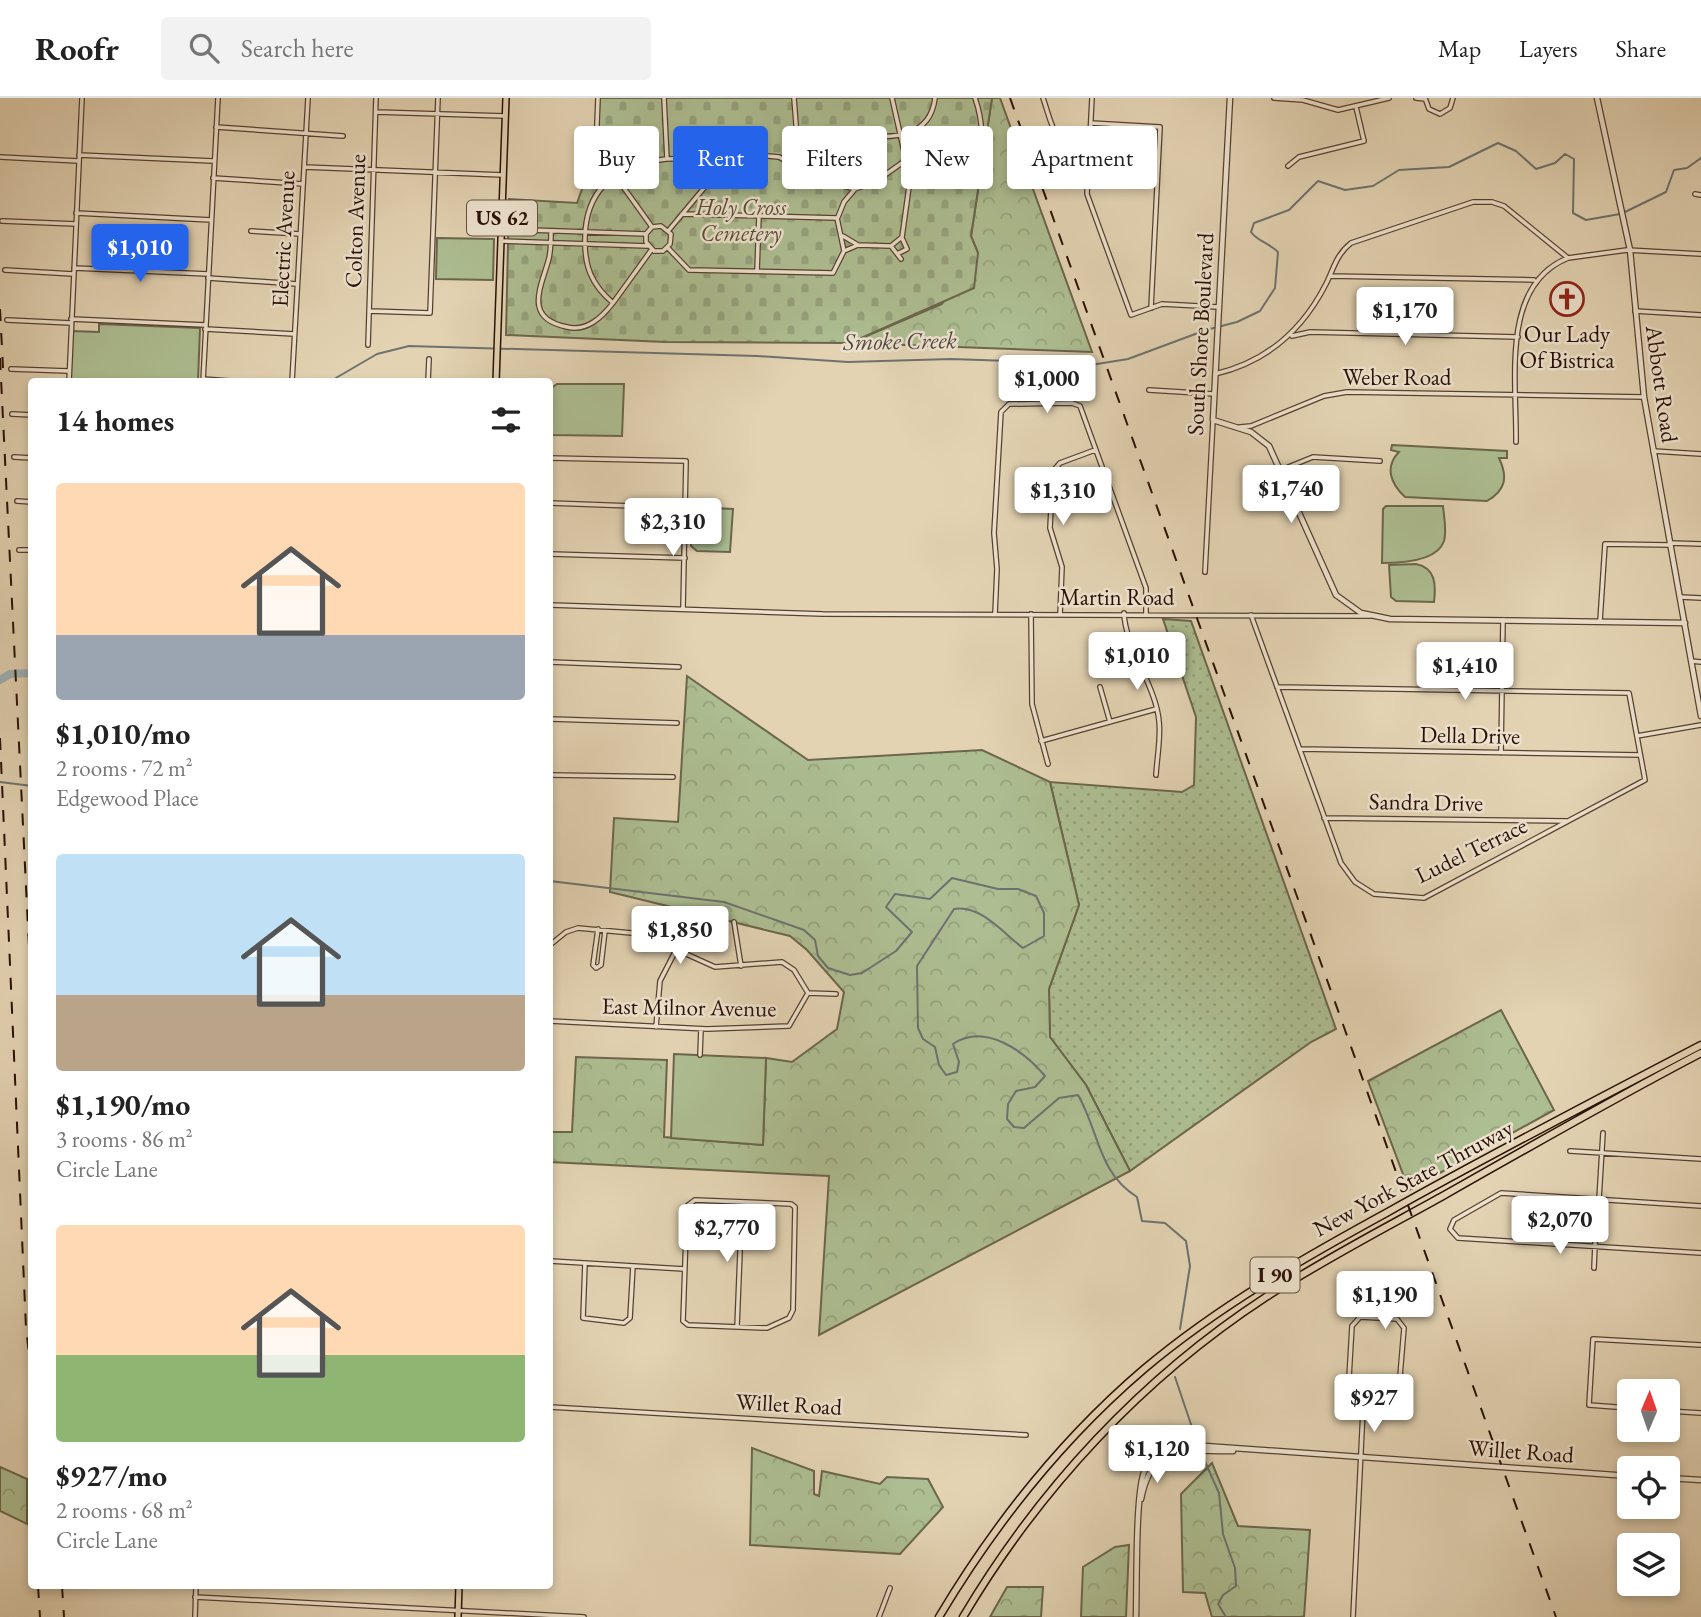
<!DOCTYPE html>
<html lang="en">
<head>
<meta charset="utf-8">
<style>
  body { margin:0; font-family:"EB Garamond",serif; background:#f2f2f2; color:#222; height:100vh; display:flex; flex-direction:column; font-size:26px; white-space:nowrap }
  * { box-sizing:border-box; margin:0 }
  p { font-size:23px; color:#767676 }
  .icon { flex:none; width:38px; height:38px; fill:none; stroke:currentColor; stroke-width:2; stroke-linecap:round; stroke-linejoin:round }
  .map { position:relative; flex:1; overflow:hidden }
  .side { position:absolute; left:28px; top:280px; width:525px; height:1211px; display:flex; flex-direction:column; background:#fff; border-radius:7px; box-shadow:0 4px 10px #0003 }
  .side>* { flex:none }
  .top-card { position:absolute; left:574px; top:28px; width:665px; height:63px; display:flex; gap:14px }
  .needle { width:46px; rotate:2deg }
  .buttons { position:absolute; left:1617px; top:1281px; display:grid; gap:14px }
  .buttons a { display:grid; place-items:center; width:63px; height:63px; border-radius:7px; background:#fff; box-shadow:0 4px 10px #0003; font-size:35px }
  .price { position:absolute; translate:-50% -60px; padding:0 16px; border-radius:7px; background:#fff; color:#222; font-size:23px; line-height:46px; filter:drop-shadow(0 2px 4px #0008) }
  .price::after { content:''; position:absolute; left:50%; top:42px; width:21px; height:16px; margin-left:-10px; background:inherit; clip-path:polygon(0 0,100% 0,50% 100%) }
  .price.current { background:#2563eb; color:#fff }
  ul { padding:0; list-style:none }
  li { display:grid; align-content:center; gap:14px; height:371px; padding:0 28px }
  li span { display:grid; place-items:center; height:217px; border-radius:7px; color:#555 }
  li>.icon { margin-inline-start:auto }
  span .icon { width:126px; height:126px; fill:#fffc; stroke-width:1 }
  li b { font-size:30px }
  h2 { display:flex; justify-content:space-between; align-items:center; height:84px; padding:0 28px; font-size:30px }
  .pill { padding:0 24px; border-radius:7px; background:#fff; box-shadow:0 4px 10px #0003; font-size:24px; line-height:63px }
  .pill.current { background:#2563eb; color:#fff }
  header { display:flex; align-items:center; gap:42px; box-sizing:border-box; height:98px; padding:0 35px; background:#fff; border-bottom:2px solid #e0e0e0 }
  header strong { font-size:33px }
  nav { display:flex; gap:38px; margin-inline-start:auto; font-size:24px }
  .search { width:490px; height:63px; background:#f2f2f2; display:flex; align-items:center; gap:18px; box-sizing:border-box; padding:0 24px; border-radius:7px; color:#767676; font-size:26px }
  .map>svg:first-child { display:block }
</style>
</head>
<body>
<header>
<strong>Roofr</strong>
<div class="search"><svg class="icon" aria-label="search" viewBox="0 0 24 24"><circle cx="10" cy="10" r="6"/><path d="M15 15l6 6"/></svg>Search here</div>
<nav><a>Map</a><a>Layers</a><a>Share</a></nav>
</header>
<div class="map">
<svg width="1701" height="1519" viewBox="0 0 1701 1519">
  <defs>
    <pattern id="grass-dots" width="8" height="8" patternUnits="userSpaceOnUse" patternTransform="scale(1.75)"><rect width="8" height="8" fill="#adbe92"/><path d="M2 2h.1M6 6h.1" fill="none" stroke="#95a27c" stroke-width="1.8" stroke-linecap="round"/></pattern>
    <pattern id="forest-crowns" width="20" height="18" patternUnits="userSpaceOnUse" patternTransform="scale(1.75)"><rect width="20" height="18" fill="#adbe92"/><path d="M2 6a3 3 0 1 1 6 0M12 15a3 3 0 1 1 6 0" fill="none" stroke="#95a27c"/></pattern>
    <pattern id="cemetery-stones" width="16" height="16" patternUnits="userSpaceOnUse" patternTransform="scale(1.75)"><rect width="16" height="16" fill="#adbe92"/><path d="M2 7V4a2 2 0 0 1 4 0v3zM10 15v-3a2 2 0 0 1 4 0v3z" fill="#95a27c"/></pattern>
  </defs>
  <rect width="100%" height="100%" fill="#e3d3b3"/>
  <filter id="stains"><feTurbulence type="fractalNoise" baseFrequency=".00286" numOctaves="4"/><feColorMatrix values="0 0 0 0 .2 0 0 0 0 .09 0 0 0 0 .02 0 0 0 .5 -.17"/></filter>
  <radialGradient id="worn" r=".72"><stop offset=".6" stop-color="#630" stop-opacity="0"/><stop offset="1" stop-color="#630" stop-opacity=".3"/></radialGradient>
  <!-- grass -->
  <path fill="url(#grass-dots)" stroke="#6b664c" stroke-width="2" d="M1163,521L1191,523L1336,931L1311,944L1130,1073L1086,987L1050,939L1049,891L1079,807L1050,684L1182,694L1194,687L1196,619Z"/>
  <!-- forest -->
  <path fill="url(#forest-crowns)" stroke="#6b664c" stroke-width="2" d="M992,0H1000L1092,254L850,245L942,206L978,155L971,138Z
    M687,578L808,662L982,652L1050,684L1079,807L1049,891L1050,939L1086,987L1130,1073L819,1237L829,1078L550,1064V1034H572L576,959L667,962L664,1039L763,1047L766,960L792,964L837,931L844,894L807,852L790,838L610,794L614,720L678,724Z
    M1501,912L1554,1012L1409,1092L1368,983Z
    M752,1350L814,1373V1396L819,1398L822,1373L880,1386L887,1379L928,1381L943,1409L900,1456L750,1447Z
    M1212,1365L1238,1428L1310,1432L1304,1519H1212L1205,1495L1183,1494L1181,1396Z
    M0,1369L27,1381V1426L0,1413Z
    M1129,1447L1126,1519H1081L1083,1469L1115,1449Z
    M1007,1489H1043L1041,1519H990Z"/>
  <!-- cemetery -->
  <path fill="url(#cemetery-stones)" stroke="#6b664c" stroke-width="2" d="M598,0H992L971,138L978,155L974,190L850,245L665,244L506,237L509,101L577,105L597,50Z"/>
  <!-- green -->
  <path fill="#adbe92" stroke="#6b664c" stroke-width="2" d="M437,140L494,141L493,182L436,181Z
    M99,226L200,230L198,283L70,284L72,233L99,234Z
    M557,286H624L622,338L550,337V291Z
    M1392,347L1507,353V360H1499C1508,379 1506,392 1487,403L1405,399C1391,386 1384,369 1399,354L1391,352Z
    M1386,408H1443C1444,419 1447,433 1444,443C1437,464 1399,465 1382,465L1383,411Z
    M693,409L733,411L730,454L697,453L691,448Z
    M1416,466C1436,470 1436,487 1434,504L1396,503L1391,499L1389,467Z
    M674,956L766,960L763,1047L671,1040Z"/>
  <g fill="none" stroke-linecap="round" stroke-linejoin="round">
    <!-- stream -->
    <path stroke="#6d7270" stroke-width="2" d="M1625,114L1666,94L1674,72L1687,70L1701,60
      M329,284L377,256L409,248L757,258L848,264L951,261L1097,266L1128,261L1206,232L1237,224L1260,213L1275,190L1278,154C1269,145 1257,143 1251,134L1254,125L1289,112L1318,83L1345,92L1373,88L1399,72L1449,69L1498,45L1516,53L1536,71L1555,65L1565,56L1574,61L1573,115L1586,122L1620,116
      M0,684L32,688
      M550,783L724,804L804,832L815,842L818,858L828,870L850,877L862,875L896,853L912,834L886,809L895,796L930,801L952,780L998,791H1018L1036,798L1044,815V838L1023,850C1003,835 980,806 954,811L917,868L918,930L923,941L935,949L939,967L946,977L957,974L959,964L953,946C985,924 1025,954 1045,978L1035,989L1016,993L1008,1006L1007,1021L1014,1029L1024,1030L1059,1000L1078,997C1099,1033 1098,1075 1137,1099L1142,1123L1165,1125L1186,1143L1190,1168L1180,1231
      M1175,1279L1198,1347
      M1201,1355L1219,1395L1223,1436L1235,1470L1236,1488L1223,1497L1218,1506L1226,1519"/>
    <!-- river -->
    <path stroke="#9bb4b8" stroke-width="8" d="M0,582L10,576L32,575"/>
    <!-- minor casing -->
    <g stroke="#584030" stroke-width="6">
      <path id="minor" d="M598,0L596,51L652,129
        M664,0L667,61
        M794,0L798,52
        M1043,0C1053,29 1054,52 1089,58
        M1092,0L1087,96L1131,217L1162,206L1218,209
        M1274,0L1303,2L1338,12L1389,0
        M1416,0L1425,1
        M1425,0L1429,11L1440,16L1450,10L1453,0
        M376,14L505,18
        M1091,25L1160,29L1151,210
        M216,29L343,38
        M79,57L213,63
        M0,59L78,63
        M793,64C795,60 797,53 801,49C829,19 927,68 935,0
        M1288,68L1299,59L1364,43L1356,9
        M304,69L503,77
        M213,80L303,86
        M1695,96L1701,97
        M76,115L211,122
        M838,119L844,104L855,91
        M2,123L76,126
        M502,131L646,136L652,129L661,128L671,136L670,146L663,153H654L646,144V136
        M669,132L724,66L755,57L779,59L819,81L855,91L875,84L906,62L892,0
        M251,133L300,136
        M551,133C551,142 551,151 549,160C542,188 522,220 567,229C587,234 602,219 613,205
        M843,138L858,147L891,148L902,139L909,89L906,62L937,63L971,71C987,53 982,20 975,0
        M501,143L648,148
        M891,148L901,161
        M668,150L689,172L833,175L844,153L837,120L682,116
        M652,151L613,205C591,186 584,168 585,139C586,92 614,69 659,62C679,58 704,64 724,66
        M844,153L858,147
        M899,155L907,151L902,140
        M74,170L208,176
        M5,172L73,176
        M757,173L759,118
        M1330,178L1534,182
        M208,180L297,186
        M369,213L430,215L438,0
        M1635,213L1701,217
        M71,221L205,227
        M7,222L71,225
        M205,231L294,236
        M1292,238L1310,234L1518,239
        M368,247L376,0
        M11,271L68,273
        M1215,276C1267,264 1302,233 1326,186C1334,170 1336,157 1351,145L1473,104H1492L1504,108L1568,160L1627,152L1701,156
        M203,281L229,283
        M69,284L82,0
        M203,284L218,0
        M292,284L308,0
        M428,284L429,261
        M1149,292L1214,296
        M12,316L32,317
        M1240,329L1251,328L1324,298L1347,294L1644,299
        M1516,344C1517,283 1500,187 1568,160
        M1653,353L1701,356
        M14,359L32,360
        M550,360L686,363L683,511
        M1281,372L1313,359L1380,363
        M17,403L32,404
        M550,405L687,410
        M1670,445L1701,446
        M19,452H32
        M550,456L685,460
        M1205,474L1213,322
        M1680,499L1701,500
        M550,507L823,516L1370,518
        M1124,515C1125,549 1156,588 1159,623C1161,640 1157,659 1156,677
        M995,516L997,471L994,435L1001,314L1009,306L1072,305L1080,308L1146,490V515
        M1031,516L1032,606L1048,666
        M1060,517L1062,469L1050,430L1053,373L1060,365L1095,352
        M1251,517L1341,765L1355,784L1374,796L1424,800L1645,682L1629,595L1277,589
        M1600,523L1605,446L1670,447
        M1691,563L1701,564
        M550,564L679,569
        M1100,589L1110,624
        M550,621L677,625
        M1637,638L1701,627
        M1041,643L1156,611
        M1300,651L1640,657
        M1501,655L1503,522
        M550,677L673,679
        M1324,720L1567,723
        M734,824L741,868
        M598,831L593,867L596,870L601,867L605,833
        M550,847L566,834L578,830L642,836L715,869L782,864L794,872L808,895
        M808,895L836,896
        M550,923L707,931L789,928L808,895
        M656,929L660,883L676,852
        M700,957L701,931
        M1570,1053L1701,1061
        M1599,1101L1603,1035
        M695,1102L791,1106L795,1109L793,1212L789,1220L767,1230L688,1227L683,1223L687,1108Z
        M1701,1108L1501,1095L1454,1122L1450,1131L1458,1140L1701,1155
        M550,1163L684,1171
        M585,1165L583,1220L624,1225L630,1220L633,1168
        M1594,1170L1597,1101
        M1360,1219L1397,1221L1404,1230L1398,1302L1363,1312L1348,1297L1352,1228Z
        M737,1229L742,1104
        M550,1309L1026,1337
        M1629,1310L1589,1307L1593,1241L1701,1247
        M1668,1313L1701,1315
        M195,1499L584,1519
        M195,1519L196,1488
        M879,1519L890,1490
        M1353,1519L1363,1312"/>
    </g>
    <!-- tertiary casing -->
    <g stroke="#584030" stroke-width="7">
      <path id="tertiary" d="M1230,0L1213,322L1251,334L1269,348L1336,497L1361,515L1390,521L1685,525
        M1597,0L1630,152L1644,299L1701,618
        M1668,1380L1701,1382
        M1141,1401C1153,1341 1185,1354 1233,1353
        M1136,1519C1137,1491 1135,1391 1145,1372C1154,1355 1172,1348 1191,1347L1629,1378"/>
    </g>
    <!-- primary casing -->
    <g stroke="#290f05" stroke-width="8">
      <path id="primary" d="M496,284L506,0
        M458,1519L459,1488"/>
    </g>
    <!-- motorway casing -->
    <g stroke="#290f05" stroke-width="9">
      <path id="motorway" d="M939,1519C994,1427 1062,1341 1144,1271C1219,1208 1302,1161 1388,1114C1491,1056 1596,1002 1701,947
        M963,1519C1039,1391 1142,1280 1266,1199C1323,1162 1383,1131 1441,1099C1527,1050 1613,1001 1701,955"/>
    </g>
    <!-- minor -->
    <use href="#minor" stroke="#ede2ce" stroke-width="3.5"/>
    <!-- tertiary -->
    <use href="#tertiary" stroke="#ede2ce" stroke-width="4.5"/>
    <!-- primary -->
    <use href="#primary" stroke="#e3d3b3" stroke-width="5"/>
    <!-- motorway -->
    <use href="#motorway" stroke="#e3d3b3" stroke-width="6"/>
    <!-- rail -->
    <path stroke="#290f05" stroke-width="2" stroke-dasharray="12 12" stroke-linecap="butt" d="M1010,0L1556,1519
      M0,211L3,270
      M0,260L32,910
      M0,640L26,1230L32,1281
      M31,1281L32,1340
      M38,1488L40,1519
      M62,1488L64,1519"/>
  </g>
  <!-- icons -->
  <defs>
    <g id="church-ring" transform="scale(1.75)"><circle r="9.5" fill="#ede2ce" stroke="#8f2418" stroke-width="1.5"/><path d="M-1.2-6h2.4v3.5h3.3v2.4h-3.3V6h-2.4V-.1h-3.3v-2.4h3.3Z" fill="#8f2418"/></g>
  </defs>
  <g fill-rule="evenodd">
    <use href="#church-ring" x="1567" y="201"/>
  </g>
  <g text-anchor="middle" stroke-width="5" stroke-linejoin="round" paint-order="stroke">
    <!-- shield labels -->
    <g fill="#ede2ce" stroke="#644e41" stroke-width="2">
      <rect x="467" y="102.5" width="70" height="35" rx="5"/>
      <rect x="1250.5" y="1159.5" width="49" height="35" rx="5"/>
    </g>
    <g font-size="21" font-weight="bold" fill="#290f05">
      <text x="502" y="127">US 62</text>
      <text x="1275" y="1184">I 90</text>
    </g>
    <!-- park labels -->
    <g font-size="23" font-style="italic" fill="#574c36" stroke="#ede2ce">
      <text x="741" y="117">Holy Cross<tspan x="741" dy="26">Cemetery</tspan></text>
    </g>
    <!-- street labels -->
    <g font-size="23" fill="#290f05" stroke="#ede2ce">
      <text transform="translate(355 123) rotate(-88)" y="8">Colton Avenue</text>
      <text transform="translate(283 141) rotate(-87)" y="8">Electric Avenue</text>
      <text transform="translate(1200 236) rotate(-87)" y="8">South Shore Boulevard</text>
      <text x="1397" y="287">Weber Road</text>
      <text transform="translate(1662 286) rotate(82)" y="8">Abbott Road</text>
      <text x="1117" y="507">Martin Road</text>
      <text transform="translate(1470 637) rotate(1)" y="8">Della Drive</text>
      <text transform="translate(1426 704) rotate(1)" y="8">Sandra Drive</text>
      <text transform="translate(1471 752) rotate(-26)" y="8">Ludel Terrace</text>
      <text transform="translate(689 909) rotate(1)" y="8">East Milnor Avenue</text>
      <text transform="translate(1413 1080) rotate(-28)" y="8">New York State Thruway</text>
      <text transform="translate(789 1306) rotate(3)" y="8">Willet Road</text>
      <text transform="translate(1521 1353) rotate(4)" y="8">Willet Road</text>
    </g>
    <!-- poi labels -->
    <g font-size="23" fill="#290f05" stroke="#ede2ce">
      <text x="1567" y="244">Our Lady<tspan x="1567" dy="26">Of Bistrica</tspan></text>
    </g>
    <!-- water labels -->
    <g font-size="24" font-style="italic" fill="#514944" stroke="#ede2ce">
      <text transform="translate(900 243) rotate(-1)" y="8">Smoke Creek</text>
    </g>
  </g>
  <rect width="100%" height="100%" filter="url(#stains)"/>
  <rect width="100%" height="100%" fill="url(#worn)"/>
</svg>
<div class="buttons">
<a><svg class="needle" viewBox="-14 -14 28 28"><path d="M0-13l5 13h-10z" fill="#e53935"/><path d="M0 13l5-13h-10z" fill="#767676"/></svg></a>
<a><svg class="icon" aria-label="locate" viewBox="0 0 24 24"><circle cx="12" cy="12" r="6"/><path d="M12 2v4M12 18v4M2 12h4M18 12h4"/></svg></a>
<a><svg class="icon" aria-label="layers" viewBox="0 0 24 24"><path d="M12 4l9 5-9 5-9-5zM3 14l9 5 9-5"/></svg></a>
</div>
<b class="price current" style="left:140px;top:186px">$1,010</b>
<b class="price" style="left:1405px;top:249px">$1,170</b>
<b class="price" style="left:1047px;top:317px">$1,000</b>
<b class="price" style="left:1291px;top:427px">$1,740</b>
<b class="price" style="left:1063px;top:429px">$1,310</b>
<b class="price" style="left:673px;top:460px">$2,310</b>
<b class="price" style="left:1137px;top:594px">$1,010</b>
<b class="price" style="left:1465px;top:604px">$1,410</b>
<b class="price" style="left:680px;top:868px">$1,850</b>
<b class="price" style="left:1560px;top:1158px">$2,070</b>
<b class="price" style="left:727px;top:1166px">$2,770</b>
<b class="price" style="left:1385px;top:1233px">$1,190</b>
<b class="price" style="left:1374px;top:1336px">$927</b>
<b class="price" style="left:1157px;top:1387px">$1,120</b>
<div class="top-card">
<a class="pill">Buy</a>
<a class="pill current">Rent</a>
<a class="pill">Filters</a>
<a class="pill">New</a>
<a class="pill">Apartment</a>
</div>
<section class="side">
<h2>14 homes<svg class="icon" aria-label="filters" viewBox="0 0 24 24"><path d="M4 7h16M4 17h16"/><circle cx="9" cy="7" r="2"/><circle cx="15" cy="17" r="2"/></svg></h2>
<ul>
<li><span style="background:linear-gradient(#ffd9b3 70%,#9aa5b1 0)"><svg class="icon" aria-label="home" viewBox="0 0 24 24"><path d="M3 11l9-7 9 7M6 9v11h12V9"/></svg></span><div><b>$1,010/mo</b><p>2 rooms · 72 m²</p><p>Edgewood Place</p></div></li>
<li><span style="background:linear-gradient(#bfe0f5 65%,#b9a48a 0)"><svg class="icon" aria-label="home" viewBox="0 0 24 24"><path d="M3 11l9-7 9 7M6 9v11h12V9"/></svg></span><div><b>$1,190/mo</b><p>3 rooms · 86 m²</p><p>Circle Lane</p></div></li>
<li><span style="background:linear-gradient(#ffd9b3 60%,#8fb573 0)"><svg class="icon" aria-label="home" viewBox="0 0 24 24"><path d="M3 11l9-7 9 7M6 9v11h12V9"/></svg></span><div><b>$927/mo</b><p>2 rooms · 68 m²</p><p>Circle Lane</p></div></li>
</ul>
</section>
</div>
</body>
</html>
